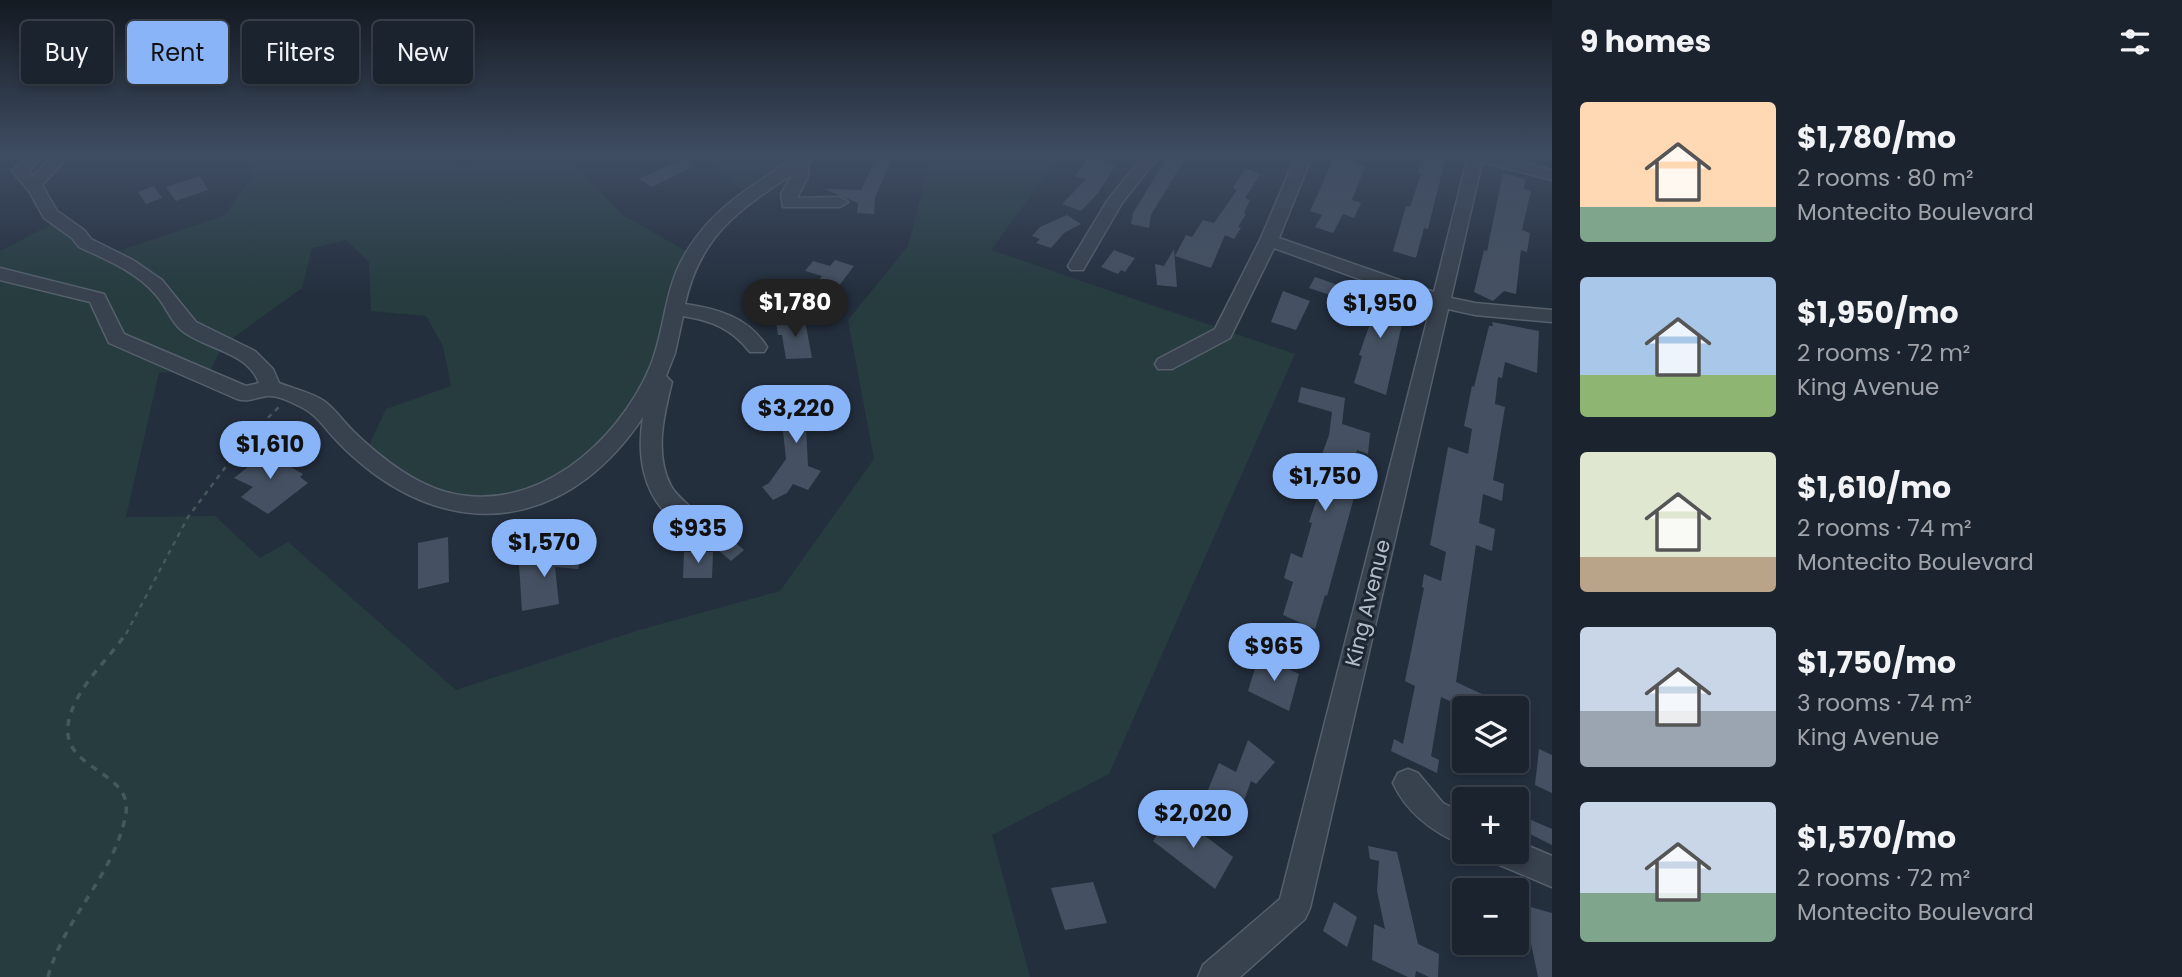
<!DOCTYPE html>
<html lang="en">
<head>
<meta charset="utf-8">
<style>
  body { margin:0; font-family:Poppins,sans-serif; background:#242b36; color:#f1f3f6; height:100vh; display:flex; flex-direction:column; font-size:26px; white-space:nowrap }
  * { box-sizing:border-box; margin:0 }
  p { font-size:23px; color:#a0a4aa }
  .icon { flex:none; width:38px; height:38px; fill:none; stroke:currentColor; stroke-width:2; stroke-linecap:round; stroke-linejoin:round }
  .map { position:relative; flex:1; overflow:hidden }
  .sheet { display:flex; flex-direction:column; background:#1b232e; width:630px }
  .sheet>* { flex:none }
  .guide { position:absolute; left:21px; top:21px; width:665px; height:63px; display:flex; gap:14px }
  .tools { position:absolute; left:1452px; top:696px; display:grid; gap:14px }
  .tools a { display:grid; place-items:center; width:77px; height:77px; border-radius:7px; background:#1b232e; box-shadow:0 4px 10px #0003,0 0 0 2px #39404a; font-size:35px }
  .price { position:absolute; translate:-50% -60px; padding:0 16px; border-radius:24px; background:#8ab4f8; color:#111; font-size:23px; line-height:46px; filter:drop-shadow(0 2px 4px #0008) }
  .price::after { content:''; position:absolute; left:50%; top:42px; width:21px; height:16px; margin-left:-10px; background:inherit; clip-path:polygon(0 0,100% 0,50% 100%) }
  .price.on { background:#222; color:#fff }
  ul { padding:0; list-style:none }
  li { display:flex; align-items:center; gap:21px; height:175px; padding:0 28px }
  li span { display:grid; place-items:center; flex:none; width:196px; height:140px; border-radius:7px; color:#555 }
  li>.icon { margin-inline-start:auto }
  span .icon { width:84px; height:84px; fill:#fffc; stroke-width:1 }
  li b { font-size:30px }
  h2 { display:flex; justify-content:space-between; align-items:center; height:84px; padding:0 28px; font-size:30px }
  .pill { padding:0 24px; border-radius:7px; background:#1b232e; box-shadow:0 4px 10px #0003,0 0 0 2px #39404a; font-size:24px; line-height:63px }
  .pill.on { background:#8ab4f8; color:#111 }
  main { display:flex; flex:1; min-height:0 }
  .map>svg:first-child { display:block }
</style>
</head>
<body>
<main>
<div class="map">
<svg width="1552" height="977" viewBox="0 0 1552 977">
  <rect width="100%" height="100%" fill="#242f3e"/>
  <!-- green -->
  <path fill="#263c3f" d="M247,156H454L460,167L510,156H568L621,214L693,255L650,388L563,482L465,505L365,454L386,409L451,386L443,346L426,316L371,311L369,262L346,240L312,248L302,288L223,345L207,377L191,369L159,373L126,517L215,516L260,558L288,542L456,690L639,630L780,591L874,459L848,320L908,246L931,156H1060L991,250L1295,354L1109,774L992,835L1030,977H0V251L60,220L110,254L225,215L251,177Z
    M700,156H807L747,195Z"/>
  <!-- building -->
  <path fill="#455162" d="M688,156L694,166L652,187L639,179Z
    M1090,156L1115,166L1098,193L1081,211L1062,204L1086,179L1075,176Z
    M1168,156L1184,160L1151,215L1149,228L1131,224L1133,213Z
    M1335,156H1358L1354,163L1365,167L1352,200L1361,203L1354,218L1343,214L1333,233L1315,227L1322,215L1310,211Z
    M1422,156L1445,160L1428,229L1424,228L1416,258L1393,251L1406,206L1410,207L1421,174L1418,173Z
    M876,158L891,161L875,198L874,214L857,213L858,203L824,189L861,190Z
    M1245,168L1260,174L1245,198L1250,200L1244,213L1246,214L1238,227L1241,228L1234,239L1225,235L1211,268L1175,256L1186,235L1192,237L1203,220L1214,223L1237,190L1233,188Z
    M1503,173L1525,179L1524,189L1531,191L1522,230L1530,233L1527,252L1521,250L1516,294L1504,291L1493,301L1474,292L1484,250L1487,251Z
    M200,176L208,190L176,201L166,187Z
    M154,186L162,198L146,204L138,192Z
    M1067,215L1081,224L1064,233L1051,248L1036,243L1040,239L1032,236L1040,227Z
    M1174,249L1177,287L1157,285L1155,264L1164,266Z
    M1114,250L1135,258L1125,272L1121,270L1118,274L1101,267Z
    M835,260L854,266L825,304L805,297L822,276L805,271L813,261L830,266Z
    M1315,277L1338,285L1333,296L1309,288Z
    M1365,289L1407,302L1386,395L1354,383L1362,356L1359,355L1373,315L1359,310Z
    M1283,291L1310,301L1296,330L1271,322Z
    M805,320L812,358L786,359L782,335H778L776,322Z
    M1492,322L1539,331L1537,373L1505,362L1502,378L1498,377L1495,404L1505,407L1493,480L1504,484L1502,501L1483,494L1479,523L1495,529L1492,551L1476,545L1456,682L1482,694L1480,709H1467L1441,697L1431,756L1439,760L1437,773L1391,751L1394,739L1403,744L1415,686L1405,681L1424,588L1422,587L1424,574L1441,581L1446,552L1430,545L1448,447L1468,454L1472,429L1464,426L1472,386L1474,387L1489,326H1493Z
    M1301,387L1345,398L1342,424L1370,433L1368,454L1357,450L1346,486L1356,490L1327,596L1325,595L1315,629L1283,615L1293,582L1284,578L1291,553L1302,558L1312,523L1309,522L1326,472L1317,468L1329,435L1332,412L1298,402Z
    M790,393L826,401L816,429L806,427L808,466L821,471L808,490L793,484L787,493L773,500L762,487L769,483L786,459L782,422L779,421Z
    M270,450L294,465L291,467L303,474L300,477L308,483L268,514L241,497L253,487L234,478L254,462L250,461L264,451Z
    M448,537L449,582L418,589V543Z
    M731,539L744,550L731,561L718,550Z
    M565,549L583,551L578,569L555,567L559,604L522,611L519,564L564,555Z
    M684,552H713L712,578H683Z
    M1259,655L1299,674L1289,711L1248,691Z
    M1248,740L1275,762L1256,784L1251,781L1241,809L1208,790L1219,763L1236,772Z
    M1539,749L1552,755V793L1535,785Z
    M1172,811L1233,857L1215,889L1153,841Z
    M1529,819L1552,829V845L1528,833Z
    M1368,846L1397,852L1418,944L1439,954L1438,977H1429L1416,971L1415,977H1408L1372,960L1374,924L1385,929L1377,891L1379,861L1370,859Z
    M1093,882L1107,923L1065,930L1051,888Z
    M1334,902L1357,917L1347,947L1323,931Z
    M1523,905L1552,913V977H1538Z"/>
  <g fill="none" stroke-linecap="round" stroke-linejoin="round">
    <!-- minor casing -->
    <g stroke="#565f6c" stroke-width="3">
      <path id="minor" d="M26,156H43L29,171L33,176L52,156H69L42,185L57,211L84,230L91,239L133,260L162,280L196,322L255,351L273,369L279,383C294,389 311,392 324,401C335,409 343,421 353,431C379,456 411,482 446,492C534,516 617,444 650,367C665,331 664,290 684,256C703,222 731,199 763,179C782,166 791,156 815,156L808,163V176L797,198L840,197L848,202L840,207H783L781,194L793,174C738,210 700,236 685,304C718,309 748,317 767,347L764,352H750C731,328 712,321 683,316L675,353L666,376L672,382C664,414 654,454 671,486C678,499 693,506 700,519L696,526C685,529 680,526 672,519C642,493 637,454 643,417C577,517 472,546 373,473C360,463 348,453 337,441C326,430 317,415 303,408C294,403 278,395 268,396C256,397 248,403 237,399L109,343L90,302L0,280V268L104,294L124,334L246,386L259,383C247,351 206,350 181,330C170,320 166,306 156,295C137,272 105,259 79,247L72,238L44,218L29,191L12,171Z
        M1143,156H1159L1122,203L1083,270H1071L1068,266L1107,201Z
        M1296,156H1312L1279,238L1434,292L1468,156H1497L1552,170V180L1482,162L1451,298L1475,303L1552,310V322L1475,315L1448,309L1310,908L1305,919L1240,977H1198L1203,965L1280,899L1431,305L1274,248L1230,338L1172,369H1158L1155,364L1158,359L1215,329L1260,240Z
        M1408,769L1418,773L1443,803L1465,814V846C1434,833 1407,814 1393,783L1398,773Z
        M1517,841L1552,856V887L1495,863L1491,852H1517Z"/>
    </g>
    <!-- path-far1 -->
    <path stroke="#44595c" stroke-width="2.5" stroke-dasharray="5 5" stroke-linecap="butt" d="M126,634L188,517L248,437L279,407"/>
    <!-- path -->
    <path stroke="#44595c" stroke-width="3.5" stroke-dasharray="7 7" stroke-linecap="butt" d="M48,977C63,919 116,873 126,813C133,764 40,772 76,701C89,675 111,656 127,632"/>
    <!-- minor -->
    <use href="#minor" fill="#38414e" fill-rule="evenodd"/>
  </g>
  <!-- sky -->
  <linearGradient id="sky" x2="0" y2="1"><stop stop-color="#141a22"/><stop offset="0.53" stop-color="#3f4d63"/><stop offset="1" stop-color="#3f4d63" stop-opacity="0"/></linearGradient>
  <rect width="1552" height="293" fill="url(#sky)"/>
  <g text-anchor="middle" stroke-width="6" stroke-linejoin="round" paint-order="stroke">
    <!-- street labels -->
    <g font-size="21" fill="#b4bcc9" stroke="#1d2633">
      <text transform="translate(1368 603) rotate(-76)" y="7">King Avenue</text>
    </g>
  </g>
</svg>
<div class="tools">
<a><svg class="icon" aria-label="layers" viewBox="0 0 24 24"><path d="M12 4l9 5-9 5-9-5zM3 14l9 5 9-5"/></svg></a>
<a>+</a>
<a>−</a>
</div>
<b class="price on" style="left:795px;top:339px">$1,780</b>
<b class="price" style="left:1380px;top:340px">$1,950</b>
<b class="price" style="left:796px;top:445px">$3,220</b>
<b class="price" style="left:270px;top:481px">$1,610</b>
<b class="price" style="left:1325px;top:513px">$1,750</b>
<b class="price" style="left:698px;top:565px">$935</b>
<b class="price" style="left:544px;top:579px">$1,570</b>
<b class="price" style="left:1274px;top:683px">$965</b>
<b class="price" style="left:1193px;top:850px">$2,020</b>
<div class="guide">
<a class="pill">Buy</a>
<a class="pill on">Rent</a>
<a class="pill">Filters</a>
<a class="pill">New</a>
</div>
</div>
<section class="sheet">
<h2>9 homes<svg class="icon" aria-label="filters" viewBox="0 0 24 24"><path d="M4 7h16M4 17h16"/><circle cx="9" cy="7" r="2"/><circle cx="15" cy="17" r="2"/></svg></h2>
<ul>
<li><span style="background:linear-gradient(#ffd9b3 75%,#7fa58c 0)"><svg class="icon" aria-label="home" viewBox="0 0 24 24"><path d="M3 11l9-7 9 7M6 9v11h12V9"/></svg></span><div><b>$1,780/mo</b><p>2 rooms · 80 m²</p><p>Montecito Boulevard</p></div></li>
<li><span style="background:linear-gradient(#a9c7e8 70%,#8fb573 0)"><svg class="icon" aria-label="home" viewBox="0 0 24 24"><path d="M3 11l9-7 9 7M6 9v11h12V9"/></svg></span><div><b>$1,950/mo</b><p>2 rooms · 72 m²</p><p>King Avenue</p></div></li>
<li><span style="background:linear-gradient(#dfe7d0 75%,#b9a48a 0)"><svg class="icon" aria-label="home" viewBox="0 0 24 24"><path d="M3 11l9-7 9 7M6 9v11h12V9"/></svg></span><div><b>$1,610/mo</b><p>2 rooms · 74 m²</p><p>Montecito Boulevard</p></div></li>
<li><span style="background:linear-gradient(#c9d6e8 60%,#9aa5b1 0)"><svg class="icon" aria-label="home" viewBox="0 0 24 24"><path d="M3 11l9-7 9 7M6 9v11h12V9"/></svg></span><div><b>$1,750/mo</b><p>3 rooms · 74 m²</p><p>King Avenue</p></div></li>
<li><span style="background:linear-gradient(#c9d6e8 65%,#7fa58c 0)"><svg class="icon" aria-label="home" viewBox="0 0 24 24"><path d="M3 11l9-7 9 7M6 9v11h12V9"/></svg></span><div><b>$1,570/mo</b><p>2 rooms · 72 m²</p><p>Montecito Boulevard</p></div></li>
</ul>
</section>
</main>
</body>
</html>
